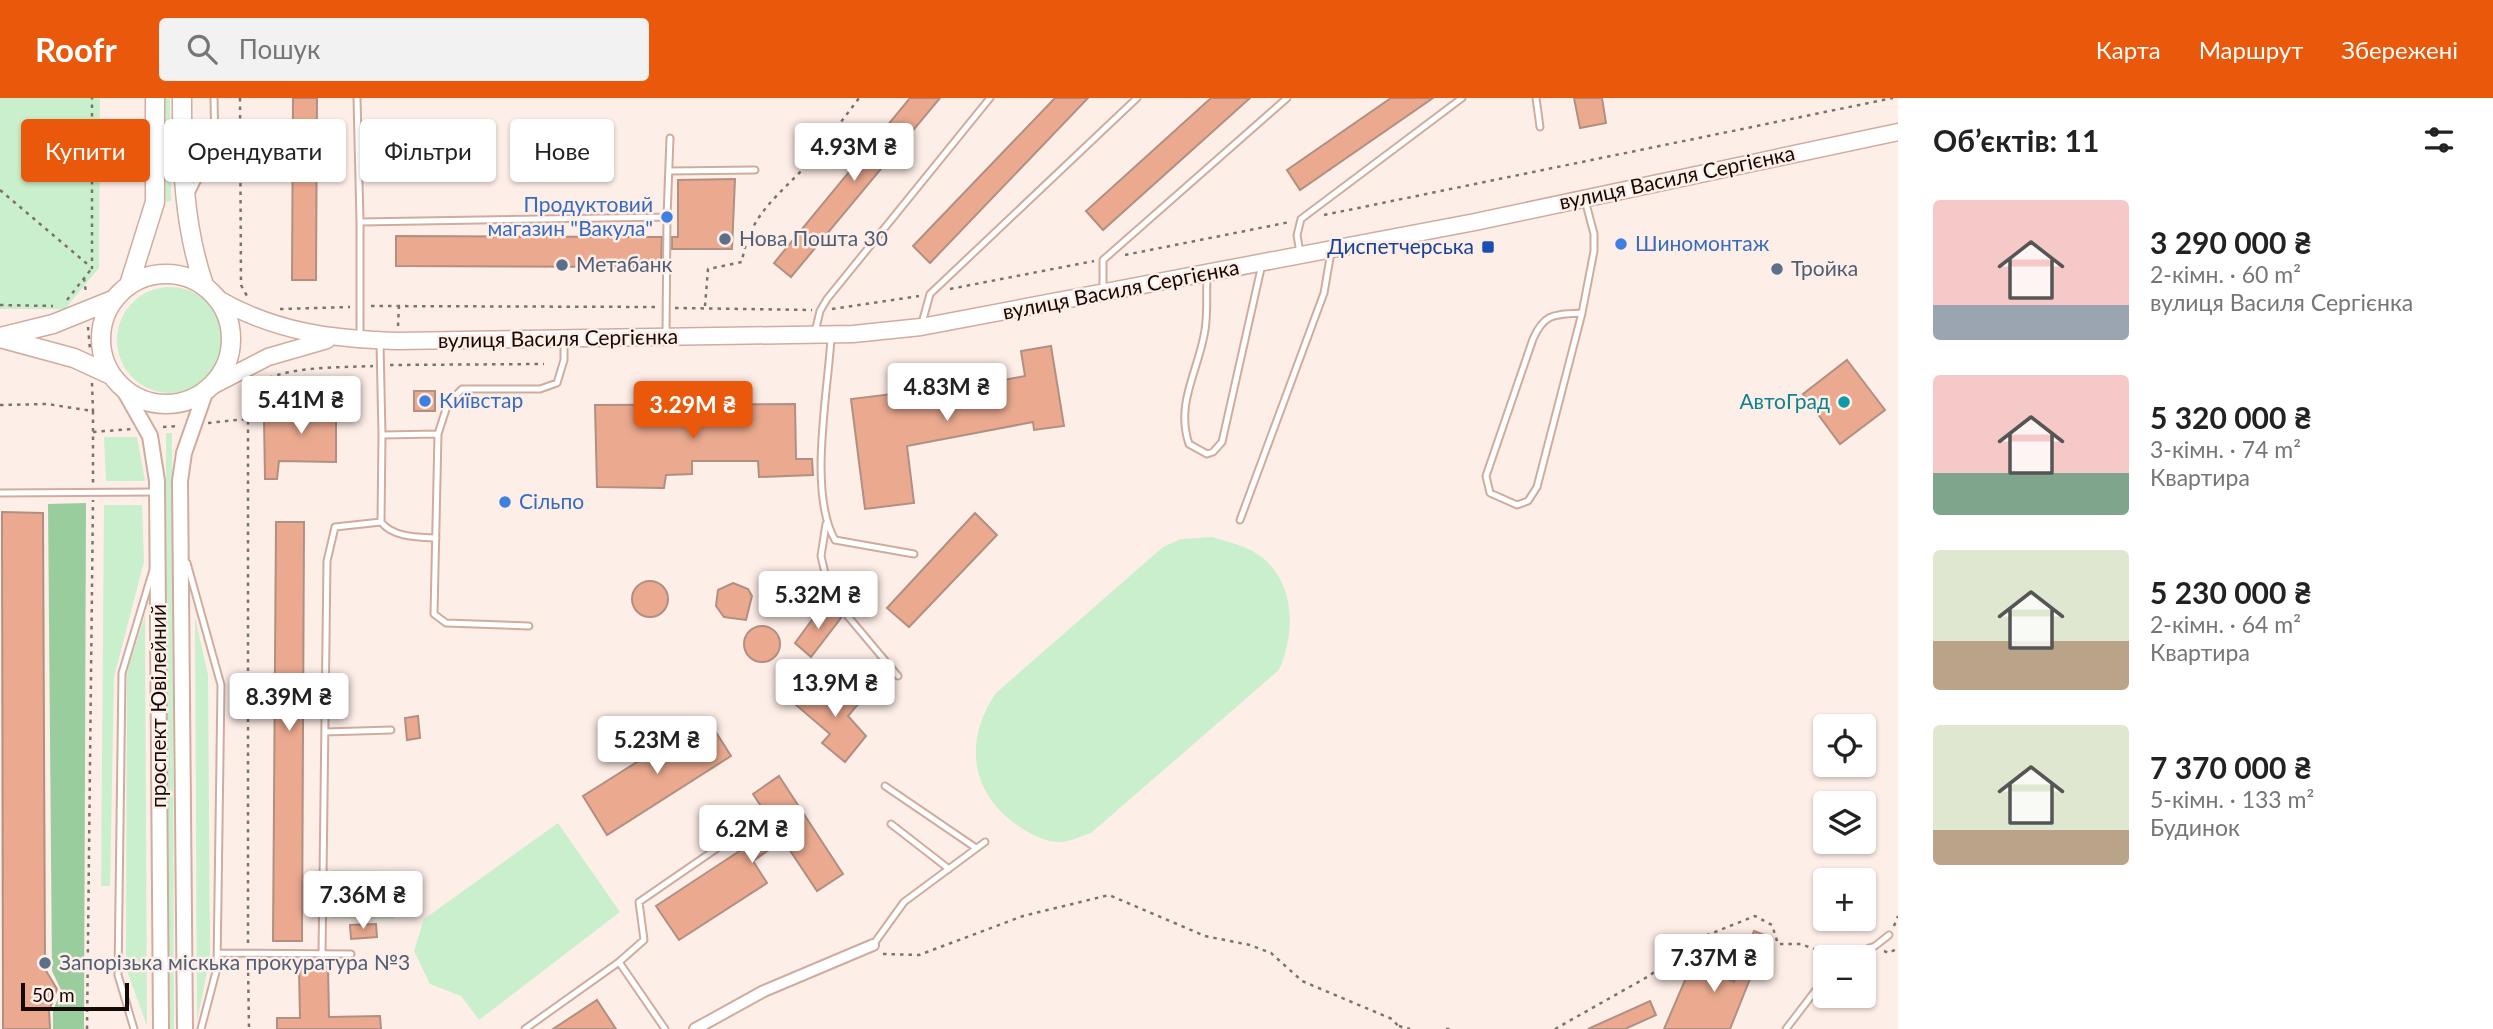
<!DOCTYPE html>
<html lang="uk">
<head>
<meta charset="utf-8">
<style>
  body { margin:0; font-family:Lato,sans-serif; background:#f2f2f2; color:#222; height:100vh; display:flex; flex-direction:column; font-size:26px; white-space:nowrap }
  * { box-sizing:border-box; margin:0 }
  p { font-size:23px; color:#767676 }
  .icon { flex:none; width:38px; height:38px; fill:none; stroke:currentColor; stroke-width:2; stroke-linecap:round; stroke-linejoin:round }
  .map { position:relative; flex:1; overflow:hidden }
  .details { display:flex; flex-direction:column; background:#fff; width:595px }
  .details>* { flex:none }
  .hud { position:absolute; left:21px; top:21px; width:665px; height:63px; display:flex; gap:14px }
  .tools { position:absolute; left:1813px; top:616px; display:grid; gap:14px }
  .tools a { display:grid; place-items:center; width:63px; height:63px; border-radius:7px; background:#fff; box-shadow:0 2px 5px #0004; font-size:35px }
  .scale { position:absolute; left:21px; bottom:18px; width:108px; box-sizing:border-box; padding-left:7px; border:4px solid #160a06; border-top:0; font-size:19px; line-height:24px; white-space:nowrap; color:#160a06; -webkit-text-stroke:5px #feeee8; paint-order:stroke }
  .price { position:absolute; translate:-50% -60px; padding:0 16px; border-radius:7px; background:#fff; color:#222; font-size:23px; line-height:46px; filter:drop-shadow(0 2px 4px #0008) }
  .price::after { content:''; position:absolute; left:50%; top:42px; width:21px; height:16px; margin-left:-10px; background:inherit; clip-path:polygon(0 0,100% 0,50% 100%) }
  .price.current { background:#ea580c; color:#fff }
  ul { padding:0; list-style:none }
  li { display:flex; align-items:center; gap:21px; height:175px; padding:0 35px }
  li span { display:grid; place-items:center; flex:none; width:196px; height:140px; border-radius:7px; color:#555 }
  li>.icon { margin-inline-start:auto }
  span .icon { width:84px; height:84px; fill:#fffc; stroke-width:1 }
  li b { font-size:30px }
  h2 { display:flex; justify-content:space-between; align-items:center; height:84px; padding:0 35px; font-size:30px }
  .tag { padding:0 24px; border-radius:7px; background:#fff; box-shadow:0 2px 5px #0004; font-size:24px; line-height:63px }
  .tag.current { background:#ea580c; color:#fff }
  header { display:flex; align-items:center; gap:42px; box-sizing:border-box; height:98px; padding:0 35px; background:#ea580c; color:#fff }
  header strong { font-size:33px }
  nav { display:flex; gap:38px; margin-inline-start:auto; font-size:24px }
  .search { width:490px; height:63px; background:#f2f2f2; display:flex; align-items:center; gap:18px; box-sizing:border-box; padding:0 24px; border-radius:7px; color:#767676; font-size:26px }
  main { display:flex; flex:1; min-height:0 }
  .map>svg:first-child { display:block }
</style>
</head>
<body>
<header>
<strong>Roofr</strong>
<div class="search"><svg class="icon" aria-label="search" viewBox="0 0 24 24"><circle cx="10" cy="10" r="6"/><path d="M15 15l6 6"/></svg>Пошук</div>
<nav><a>Карта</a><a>Маршрут</a><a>Збережені</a></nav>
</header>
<main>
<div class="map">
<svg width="1898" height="931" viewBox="0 0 1898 931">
  <rect width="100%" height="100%" fill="#feeee8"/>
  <!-- green -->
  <path fill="#caefcc" d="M0,0H100L99,170L65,211H0Z
    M164,0H170L171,103L166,104Z
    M117 242a53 53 0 1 1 106 0a53 53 0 1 1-106 0Z
    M166,335H172L174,931H168Z
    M104,339H137L145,383H106Z
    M104,407H142L144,464L114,579L110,788H101Z
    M1212,439C1229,444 1250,449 1263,460C1296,488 1295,536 1279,572L1091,735C1081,738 1069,744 1060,744C1045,744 1032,737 1020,729C970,696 963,643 996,595L1163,449L1181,441Z
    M145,517L147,928L126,870L127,574Z
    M195,519L208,577L210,860L197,923Z
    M558,725L620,814L479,922L461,898L430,886L414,853L424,821Z
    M333,772L394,773V821L332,820Z"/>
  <!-- forest -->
  <path fill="#9acd9d" d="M86,405L84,931H53V913L61,892L52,873L48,406Z"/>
  <!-- building -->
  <path fill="#ebaa90" stroke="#b18f81" stroke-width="2" d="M293,0H317L316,182H292Z
    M910,0H940L791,179L774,165Z
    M1055,0H1088L930,165L913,148Z
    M1211,0H1250L1103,132L1086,113Z
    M1391,0H1433L1300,92L1287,72Z
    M1574,0H1602L1606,25L1580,30Z
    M414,42L427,43L426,61H414Z
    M735,81L732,151H672V139H678V82Z
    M396,138L662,139L661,169L396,168Z
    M1051,248L1064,328L1034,332L1033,324L907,348L914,405L865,411L851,301L900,295L901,302L1025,278L1021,253Z
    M1847,262L1885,312L1840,346L1803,296Z
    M414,293H435V313H414Z
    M316,301L336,310V364L279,363L277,381H265L264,320L287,318L294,306Z
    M795,306L796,361H812L813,377L759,379L758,363H692V376L666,377L664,390L597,389L595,307Z
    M2,414L43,415L45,871L57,891L49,913L50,931H3Z
    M975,415L997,437L909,529L887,510Z
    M276,424H304L302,843H273Z
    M632 501a18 18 0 1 1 36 0a18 18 0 1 1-36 0Z
    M733,485L748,491L752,498L746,522L724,519L716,508L718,492Z
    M823,507L841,520L811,559L795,545Z
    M744 546a18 18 0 1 1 36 0a18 18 0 1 1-36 0Z
    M882,576L892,586L876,603L866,594Z
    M849,586L865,598L848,618L866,638L845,664L822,645L830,636L796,607L813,587L833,604Z
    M418,618L420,640L407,642L405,620Z
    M707,620L731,658L607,737L583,698Z
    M779,678L843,776L817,793L783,742L753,763L767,785L679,842L656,808L744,750L747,754L777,733L753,696Z
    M376,826L377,839L351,841L350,827Z
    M1754,833L1767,838L1730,931H1664L1692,866L1734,884Z
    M328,869L329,919L380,918L381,931H277V920H300L299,870Z
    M597,902L616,931H553Z
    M1650,903L1656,917L1625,931H1588Z"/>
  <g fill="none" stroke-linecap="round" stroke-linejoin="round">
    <!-- service casing -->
    <g stroke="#d0ac9e" stroke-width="9">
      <path id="service" d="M357,0L360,124L667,119L666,237
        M1536,0L1540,29
        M669,73L755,72
        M191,96L215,46L214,0
        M667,119L670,40
        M1300,155L1297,137L1301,121L1462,0
        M1207,176C1206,195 1208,214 1205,232C1199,272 1175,305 1189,346L1207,356L1213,354L1222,344L1262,166
        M1103,193V162L1287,0
        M1582,215C1555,217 1545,214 1533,241L1486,378L1490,395L1517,407L1528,403L1537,389L1582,215L1594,153V136L1585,102
        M922,225L930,196L1137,0
        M815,234L820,213L827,201L990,0
        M360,240V124
        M831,240C828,294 808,395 835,442L914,456
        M380,245L382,337L438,336
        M0,395L156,394
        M1240,422L1324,195L1331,154
        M381,424C394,440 418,439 436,440
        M826,426L821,458L830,497L898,578
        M187,465L221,587L217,870L201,931
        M529,528L446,525L434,516L438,336L448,305L462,291H540L557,285L564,262V244
        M325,634L391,632
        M885,688L976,750
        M891,726L949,771
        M873,847L904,804L985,744
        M218,855L351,856
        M322,857L327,463L335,429L381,424L382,337
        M1845,859L1875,848L1889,837
        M619,864L644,842L639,804L745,731
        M134,931L118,877L122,575L153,472
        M525,931L619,864L665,931
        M1786,931L1825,880"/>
    </g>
    <!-- minor casing -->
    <g stroke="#d0ac9e" stroke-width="14">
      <path id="minor" d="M695,931L764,893L873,847"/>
    </g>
    <!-- tertiary casing -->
    <g stroke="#d0ac9e" stroke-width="18">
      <path id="tertiary" d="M124,292L150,338L157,383L161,931
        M185,931L180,383L184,355L205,295"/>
    </g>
    <!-- secondary casing -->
    <g stroke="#d0ac9e" stroke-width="19">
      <path id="secondary" d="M218,201C276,234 332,241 397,243L853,236L921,229L1475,124L1898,34
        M212,288L268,259L327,242"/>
    </g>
    <!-- primary casing -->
    <g stroke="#d0ac9e" stroke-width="21">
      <path id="primary" d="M182,0C182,64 183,126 204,187
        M101 241a65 65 0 1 1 130 0a65 65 0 1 1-130 0Z
        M129,187L155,104V0
        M0,239L53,226L115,201
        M0,240L74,260L111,277"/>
    </g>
    <!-- path -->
    <path stroke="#7f726d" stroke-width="2.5" stroke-dasharray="3.5 5" stroke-linecap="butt" d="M240,0L241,187L247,198
      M0,92L92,170V0
      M1324,117L1893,0
      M1125,157L1290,124
      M84,180L86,195
      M950,191L1094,163
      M67,202L92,170
      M0,207L53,208
      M371,208L658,209
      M705,208L708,171L742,164C749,114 783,95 813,60C829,40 844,20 859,0
      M675,210L812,212
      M280,211L350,209
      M832,211L919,198
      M398,228L399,208
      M88,229L90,251
      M390,267L544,266
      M92,285L93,313
      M0,307L47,306L93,313V385
      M208,325L246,321
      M163,329L180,328
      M93,334L132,331
      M1894,828L1898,818
      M248,845V291C280,267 334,270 373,268
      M1884,853L1889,855L1898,850
      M883,856L919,857L1023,818L1109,797L1205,838L1250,847L1271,855L1302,883L1392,921L1401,931
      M248,866L249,931
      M1399,928L1410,931
      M87,931L93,402
      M1446,931H1451
      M1555,931L1649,878L1695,842L1755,818L1772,827L1778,846H1801L1835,859"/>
    <!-- service -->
    <use href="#service" stroke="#fff" stroke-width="5"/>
    <!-- minor -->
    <use href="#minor" stroke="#fff" stroke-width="10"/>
    <!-- tertiary -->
    <use href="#tertiary" stroke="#fff" stroke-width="14"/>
    <!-- secondary -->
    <use href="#secondary" stroke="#fff" stroke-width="16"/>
    <!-- primary -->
    <use href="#primary" stroke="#fff" stroke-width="18"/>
  </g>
  <!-- markers -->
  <g fill="#3f7fe0" stroke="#feeee8" stroke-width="2.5">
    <circle cx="667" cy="119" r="7"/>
    <circle cx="1621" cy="146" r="7"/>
    <circle cx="425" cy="303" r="7"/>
    <circle cx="505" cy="404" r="7"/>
  </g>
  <g fill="#5c6f8a" stroke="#feeee8" stroke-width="2.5">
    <circle cx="725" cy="141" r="7"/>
    <circle cx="562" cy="167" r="7"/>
    <circle cx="1777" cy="171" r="7"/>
    <circle cx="45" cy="865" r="7"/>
  </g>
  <rect fill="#1a4fb4" stroke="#feeee8" stroke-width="2.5" x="1481" y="142" width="14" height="14" rx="3.5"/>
  <circle fill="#0f9aa8" stroke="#feeee8" stroke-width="2.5" cx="1844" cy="304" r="7"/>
  <g text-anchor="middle" stroke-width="5" stroke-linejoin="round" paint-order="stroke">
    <!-- street labels -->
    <g font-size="21" fill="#160a06" stroke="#feeee8">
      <text transform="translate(1677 80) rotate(-12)" y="7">вулиця Василя Сергієнка</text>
      <text transform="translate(1121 192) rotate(-11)" y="7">вулиця Василя Сергієнка</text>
      <text transform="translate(558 241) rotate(-1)" y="7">вулиця Василя Сергієнка</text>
      <text transform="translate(159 608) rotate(-90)" y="7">проспект Ювілейний</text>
    </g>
    <!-- shop labels -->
    <g font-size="21" fill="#366cbe" stroke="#feeee8" text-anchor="start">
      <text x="653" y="114" text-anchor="end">Продуктовий<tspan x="653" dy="24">магазин "Вакула"</tspan></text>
      <text x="1635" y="153">Шиномонтаж</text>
      <text x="439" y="310">Київстар</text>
      <text x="519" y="411">Сільпо</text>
    </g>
    <!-- service labels -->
    <g font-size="21" fill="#4e5e75" stroke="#feeee8" text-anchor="start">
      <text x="739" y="148">Нова Пошта 30</text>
      <text x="576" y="174">Метабанк</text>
      <text x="1791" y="178">Тройка</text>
      <text x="59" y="872">Запорізька міскька прокуратура №3</text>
    </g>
    <!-- transit labels -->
    <g font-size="21" fill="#164399" stroke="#feeee8" text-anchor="end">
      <text x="1474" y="156">Диспетчерська</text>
    </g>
    <!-- culture labels -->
    <g font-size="21" fill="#0d838f" stroke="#feeee8" text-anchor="end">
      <text x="1830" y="311">АвтоГрад</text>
    </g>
  </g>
</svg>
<div class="tools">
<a><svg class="icon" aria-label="locate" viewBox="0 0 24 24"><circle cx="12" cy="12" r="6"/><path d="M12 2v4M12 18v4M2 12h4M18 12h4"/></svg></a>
<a><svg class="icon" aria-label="layers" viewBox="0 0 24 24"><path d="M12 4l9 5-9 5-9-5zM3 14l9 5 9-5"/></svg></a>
<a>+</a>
<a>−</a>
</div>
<div class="scale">50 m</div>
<b class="price" style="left:854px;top:85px">4.93M ₴</b>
<b class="price" style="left:947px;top:325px">4.83M ₴</b>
<b class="price" style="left:301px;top:338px">5.41M ₴</b>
<b class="price current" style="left:693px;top:343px">3.29M ₴</b>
<b class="price" style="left:818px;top:533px">5.32M ₴</b>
<b class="price" style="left:835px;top:621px">13.9M ₴</b>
<b class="price" style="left:289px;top:635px">8.39M ₴</b>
<b class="price" style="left:657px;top:678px">5.23M ₴</b>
<b class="price" style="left:752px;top:767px">6.2M ₴</b>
<b class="price" style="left:363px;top:833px">7.36M ₴</b>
<b class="price" style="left:1714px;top:896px">7.37M ₴</b>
<div class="hud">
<a class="tag current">Купити</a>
<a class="tag">Орендувати</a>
<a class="tag">Фільтри</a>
<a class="tag">Нове</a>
</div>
</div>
<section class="details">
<h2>Об’єктів: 11<svg class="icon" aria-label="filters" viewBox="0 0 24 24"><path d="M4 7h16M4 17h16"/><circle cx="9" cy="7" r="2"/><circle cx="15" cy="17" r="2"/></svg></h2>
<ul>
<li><span style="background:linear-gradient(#f6c9c9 75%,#9aa5b1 0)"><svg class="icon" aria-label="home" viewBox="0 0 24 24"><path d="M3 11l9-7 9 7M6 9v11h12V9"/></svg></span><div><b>3 290 000 ₴</b><p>2-кімн. · 60 m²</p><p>вулиця Василя Сергієнка</p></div></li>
<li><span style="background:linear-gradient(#f6c9c9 70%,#7fa58c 0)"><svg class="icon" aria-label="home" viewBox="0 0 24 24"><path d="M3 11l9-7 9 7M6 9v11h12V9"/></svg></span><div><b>5 320 000 ₴</b><p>3-кімн. · 74 m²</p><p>Квартира</p></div></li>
<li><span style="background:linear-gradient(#dfe7d0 65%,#b9a48a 0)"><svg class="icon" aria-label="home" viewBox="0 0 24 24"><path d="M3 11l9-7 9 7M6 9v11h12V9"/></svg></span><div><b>5 230 000 ₴</b><p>2-кімн. · 64 m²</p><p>Квартира</p></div></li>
<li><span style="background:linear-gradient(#dfe7d0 75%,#b9a48a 0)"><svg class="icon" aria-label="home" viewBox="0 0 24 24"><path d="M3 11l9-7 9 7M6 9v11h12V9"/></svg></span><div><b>7 370 000 ₴</b><p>5-кімн. · 133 m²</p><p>Будинок</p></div></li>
</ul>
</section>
</main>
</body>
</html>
